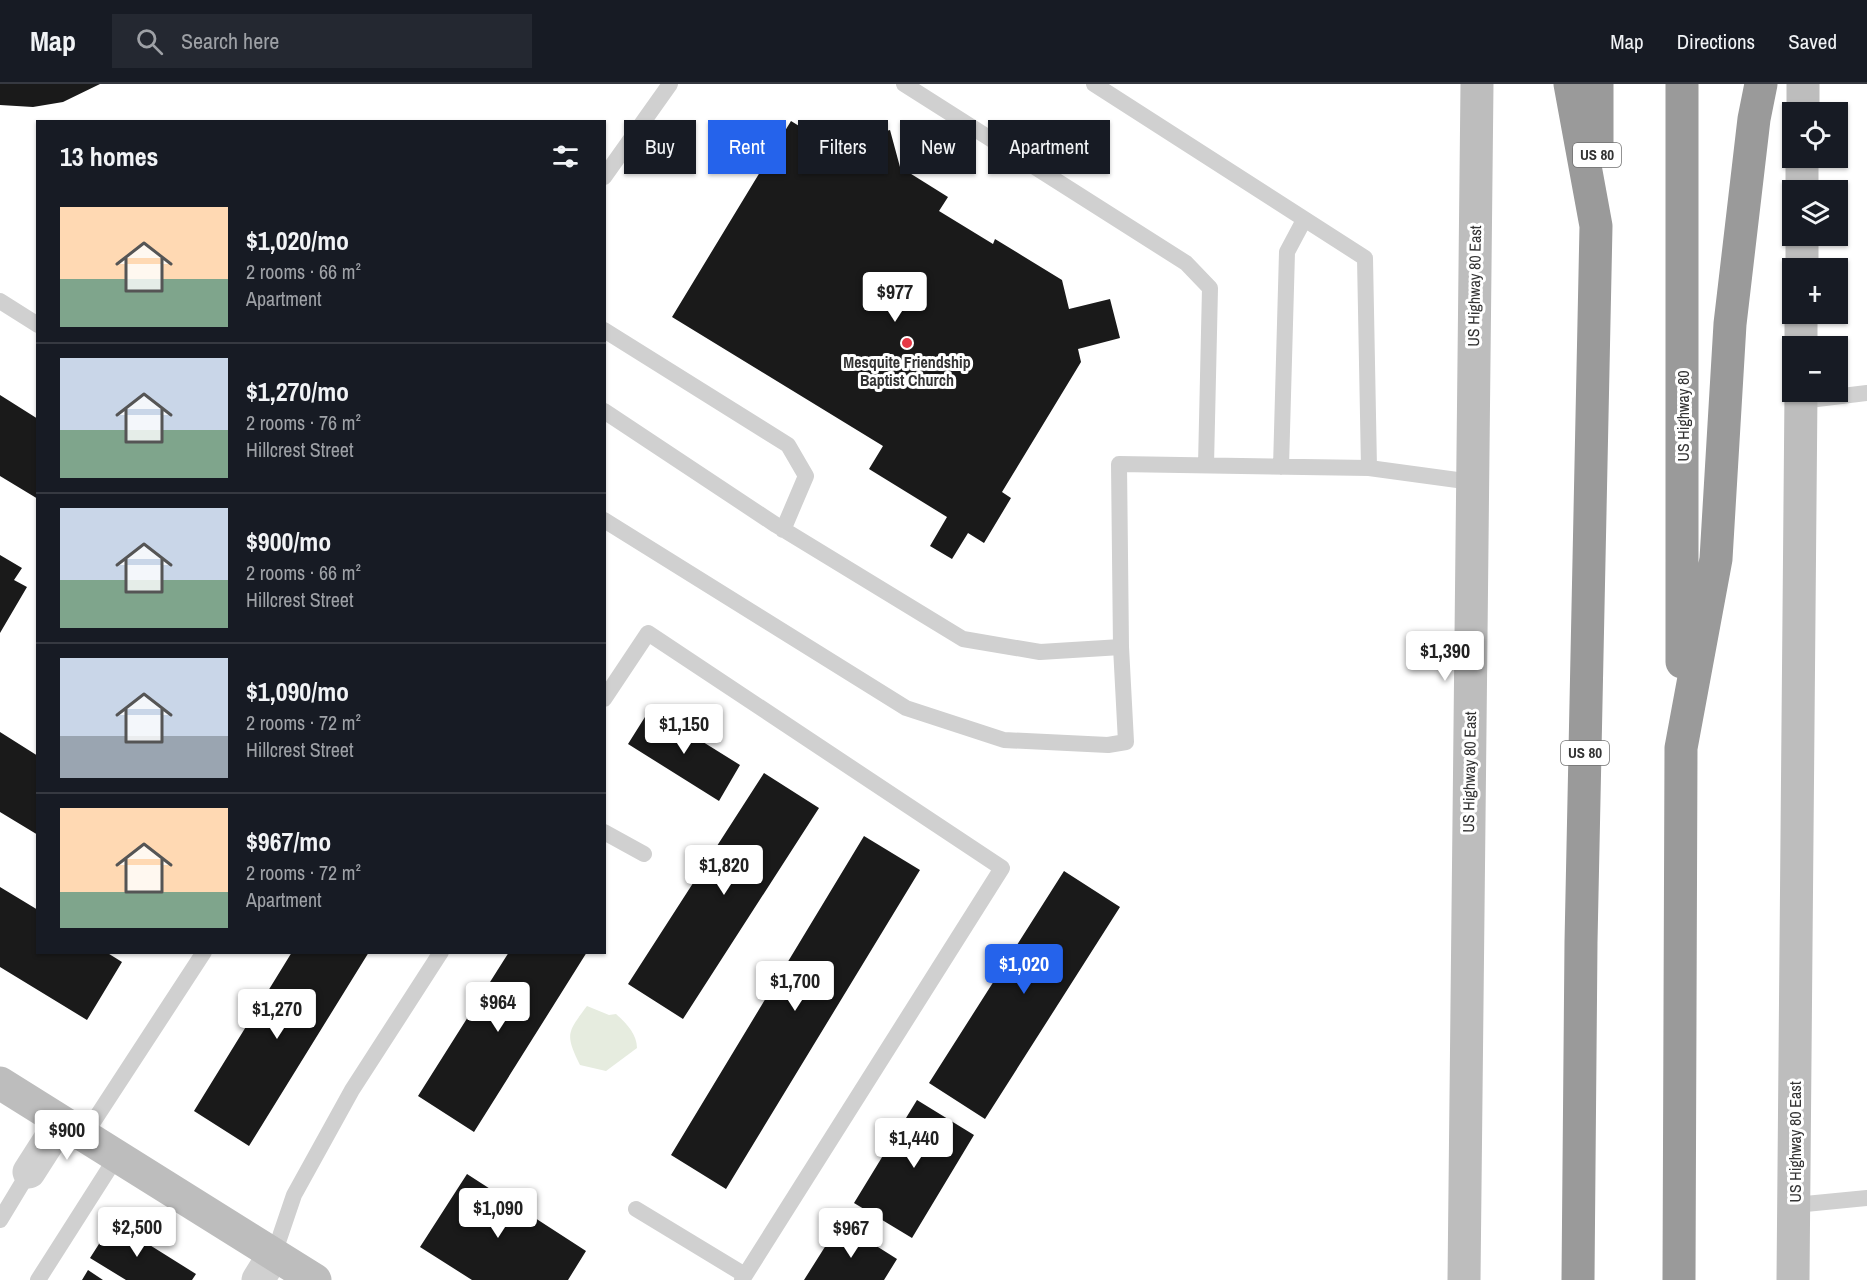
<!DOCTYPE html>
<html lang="en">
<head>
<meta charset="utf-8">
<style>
  body { margin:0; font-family:"Archivo Narrow",sans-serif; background:#242831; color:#f1f3f6; height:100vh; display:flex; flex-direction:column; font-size:22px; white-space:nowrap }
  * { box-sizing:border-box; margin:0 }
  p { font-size:20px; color:#9ea1a6 }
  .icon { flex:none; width:33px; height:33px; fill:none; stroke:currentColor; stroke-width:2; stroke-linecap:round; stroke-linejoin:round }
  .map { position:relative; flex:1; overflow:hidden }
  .panel { position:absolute; left:36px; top:36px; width:570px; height:834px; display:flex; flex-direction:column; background:#171b24; border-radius:0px; box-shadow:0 2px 4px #0004 }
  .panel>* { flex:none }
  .banner { position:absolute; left:624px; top:36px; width:570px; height:54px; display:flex; gap:12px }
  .buttons { position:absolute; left:1782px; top:18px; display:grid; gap:12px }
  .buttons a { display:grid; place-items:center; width:66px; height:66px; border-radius:0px; background:#171b24; box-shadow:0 2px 4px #0004; font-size:30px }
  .price { position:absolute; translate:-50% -51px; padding:0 14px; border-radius:6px; background:#fff; color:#222; font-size:20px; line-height:39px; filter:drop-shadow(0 2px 3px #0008) }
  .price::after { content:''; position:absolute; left:50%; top:36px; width:18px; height:14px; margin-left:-9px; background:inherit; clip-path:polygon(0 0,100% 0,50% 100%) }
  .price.current { background:#2563eb; color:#fff }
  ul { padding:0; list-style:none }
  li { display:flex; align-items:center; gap:18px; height:150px; padding:0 24px }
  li+li { border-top:2px solid #363941 }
  li span { display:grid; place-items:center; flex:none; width:168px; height:120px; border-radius:0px; color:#555 }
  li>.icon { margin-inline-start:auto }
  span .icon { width:72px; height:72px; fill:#fffc; stroke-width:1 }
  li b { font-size:26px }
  h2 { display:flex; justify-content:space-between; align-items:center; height:72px; padding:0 24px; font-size:26px }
  .tag { padding:0 21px; border-radius:0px; background:#171b24; box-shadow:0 2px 4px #0004; font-size:21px; line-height:54px }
  .tag.current { background:#2563eb; color:#fff }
  header { display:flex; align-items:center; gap:36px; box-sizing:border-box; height:84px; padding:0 30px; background:#171b24; border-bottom:2px solid #363941 }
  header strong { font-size:28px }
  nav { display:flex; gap:33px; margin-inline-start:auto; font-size:21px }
  .search { width:420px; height:54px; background:#242831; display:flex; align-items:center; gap:15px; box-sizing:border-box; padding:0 21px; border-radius:0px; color:#9ea1a6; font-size:22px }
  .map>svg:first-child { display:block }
</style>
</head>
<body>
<header>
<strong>Map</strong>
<div class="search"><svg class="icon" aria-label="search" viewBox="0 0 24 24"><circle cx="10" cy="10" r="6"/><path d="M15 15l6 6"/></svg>Search here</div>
<nav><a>Map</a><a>Directions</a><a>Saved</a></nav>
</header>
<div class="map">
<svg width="1867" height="1196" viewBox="0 0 1867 1196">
  <rect width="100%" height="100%" fill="#fff"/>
  <!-- green -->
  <path fill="#e6ecdf" d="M587,922L609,931L616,930C626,939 637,950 637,964L606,987L580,981C565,950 567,949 587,922Z"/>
  <!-- building -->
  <path fill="#1a1a1a" d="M0,0H100L63,18L33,23L0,21Z
    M791,37L874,88L867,52L890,46L900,83L948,113L939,127L993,160L995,155L1062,196L1069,225L1110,215L1120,254L1078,265L1081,278L1002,408L1011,414L984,459L968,449L952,475L930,462L947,433L869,385L883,362L672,233Z
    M0,311L38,335V415L0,392Z
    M0,471L22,484L14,496L27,503L0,549Z
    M650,625L740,681L719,717L628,660Z
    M0,648L38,672V751L0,728Z
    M764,689L819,724L683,935L628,900Z
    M864,752L920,786L726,1105L671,1071Z
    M1064,787L1120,823L985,1035L929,999Z
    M0,803L38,826V868H106L122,878L87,936L0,883Z
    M292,868H369L249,1062L194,1027Z
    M509,868H587L474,1048L418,1012Z
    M917,1016L974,1051L912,1154L854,1119Z
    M467,1090L586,1167L568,1196H472L420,1163Z
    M113,1138L196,1190L192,1196H126L90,1174Z
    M840,1139L897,1175L884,1196H804Z
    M88,1186L103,1196H82Z"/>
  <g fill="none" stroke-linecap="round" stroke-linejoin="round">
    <!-- lane -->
    <path stroke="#d0d0d0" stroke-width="16" d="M904,0L1186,179L1210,204L1206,381
      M1094,0L1365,174L1369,384L1472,398
      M604,93L670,0
      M0,217L38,241
      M604,246L788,361L806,392L783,446
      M1801,317L1867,309
      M604,327L776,441L963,555L1040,568L1121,563L1119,380L1369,384
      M1281,383L1287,168L1304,136
      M604,436L906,624L1004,656L1108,661L1126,658L1121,563
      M604,615L648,549L1002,784L742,1196
      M604,748L644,770
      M84,1052L204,868
      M1795,1121L1867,1114
      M636,1125L745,1191
      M0,1136L29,1088
      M274,1170L294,1111L352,1006L441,868
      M38,1196L117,1072"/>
    <!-- street -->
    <path stroke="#d0d0d0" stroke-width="33" d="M29,1088L61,1038
      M258,1196L274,1170"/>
    <!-- secondary -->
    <path stroke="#bdbdbd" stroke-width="33" d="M1803,28V0
      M1802,106V74
      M1802,184V152
      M1801,262V230
      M0,999L315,1196
      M1464,1196L1477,0
      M1793,1196L1801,308"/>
    <!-- highway -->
    <path stroke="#9a9a9a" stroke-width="33" d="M1570,0L1596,142L1581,858L1578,1196
      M1597,62V0
      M1682,578V0
      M1679,1196L1681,664L1716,475L1730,240L1754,35L1761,0"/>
  </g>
  <!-- markers -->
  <circle fill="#e63946" stroke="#fff" stroke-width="2" cx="907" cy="259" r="6"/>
  <g text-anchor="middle" stroke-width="6" stroke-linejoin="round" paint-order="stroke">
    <!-- shield labels -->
    <g fill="#fff" stroke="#707070" stroke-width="1.5">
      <rect x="1573" y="59" width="48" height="24" rx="4.5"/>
      <rect x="1561" y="657" width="48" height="24" rx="4.5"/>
    </g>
    <g font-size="15" font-weight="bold" fill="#333">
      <text x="1597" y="76">US 80</text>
      <text x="1585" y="674">US 80</text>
    </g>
    <!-- street labels -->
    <g font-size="16" fill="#333" stroke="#fff">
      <text transform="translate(1474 202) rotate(-89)" y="6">US Highway 80 East</text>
      <text transform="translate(1683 332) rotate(-90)" y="6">US Highway 80</text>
      <text transform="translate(1469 688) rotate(-89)" y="6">US Highway 80 East</text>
      <text transform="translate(1795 1058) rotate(-90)" y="6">US Highway 80 East</text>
    </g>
    <!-- poi labels -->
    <g font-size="16" font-weight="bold" fill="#333" stroke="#fff">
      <text x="907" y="284">Mesquite Friendship<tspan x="907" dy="18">Baptist Church</tspan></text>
    </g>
  </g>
</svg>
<div class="buttons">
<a><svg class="icon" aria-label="locate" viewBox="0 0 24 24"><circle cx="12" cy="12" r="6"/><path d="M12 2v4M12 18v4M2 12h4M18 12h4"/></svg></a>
<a><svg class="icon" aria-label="layers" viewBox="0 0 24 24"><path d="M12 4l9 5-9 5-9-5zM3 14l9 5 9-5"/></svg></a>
<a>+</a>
<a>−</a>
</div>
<b class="price" style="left:895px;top:239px">$977</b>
<b class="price" style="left:1445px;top:598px">$1,390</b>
<b class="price" style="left:684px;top:671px">$1,150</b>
<b class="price" style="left:724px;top:812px">$1,820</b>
<b class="price current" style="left:1024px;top:911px">$1,020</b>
<b class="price" style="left:795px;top:928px">$1,700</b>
<b class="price" style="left:498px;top:949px">$964</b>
<b class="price" style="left:277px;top:956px">$1,270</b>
<b class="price" style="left:67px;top:1077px">$900</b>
<b class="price" style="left:914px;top:1085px">$1,440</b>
<b class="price" style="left:498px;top:1155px">$1,090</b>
<b class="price" style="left:137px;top:1174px">$2,500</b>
<b class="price" style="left:851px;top:1175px">$967</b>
<div class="banner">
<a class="tag">Buy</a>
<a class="tag current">Rent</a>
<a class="tag">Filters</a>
<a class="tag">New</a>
<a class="tag">Apartment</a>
</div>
<section class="panel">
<h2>13 homes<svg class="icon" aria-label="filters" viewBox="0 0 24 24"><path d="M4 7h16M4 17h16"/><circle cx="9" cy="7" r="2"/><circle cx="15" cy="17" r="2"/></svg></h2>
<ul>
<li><span style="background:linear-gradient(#ffd9b3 60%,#7fa58c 0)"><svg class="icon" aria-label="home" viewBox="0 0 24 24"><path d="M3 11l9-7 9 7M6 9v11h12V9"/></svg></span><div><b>$1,020/mo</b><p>2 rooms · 66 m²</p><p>Apartment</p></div></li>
<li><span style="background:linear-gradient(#c9d6e8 60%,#7fa58c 0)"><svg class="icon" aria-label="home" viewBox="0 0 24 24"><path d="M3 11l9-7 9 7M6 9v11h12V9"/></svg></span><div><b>$1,270/mo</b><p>2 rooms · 76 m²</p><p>Hillcrest Street</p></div></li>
<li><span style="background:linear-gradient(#c9d6e8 60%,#7fa58c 0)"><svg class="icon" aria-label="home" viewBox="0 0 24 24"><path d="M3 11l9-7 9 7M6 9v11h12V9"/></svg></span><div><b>$900/mo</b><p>2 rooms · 66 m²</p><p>Hillcrest Street</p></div></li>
<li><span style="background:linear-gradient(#c9d6e8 65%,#9aa5b1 0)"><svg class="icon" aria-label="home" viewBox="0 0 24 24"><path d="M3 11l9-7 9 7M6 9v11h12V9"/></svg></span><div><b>$1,090/mo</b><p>2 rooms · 72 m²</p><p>Hillcrest Street</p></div></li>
<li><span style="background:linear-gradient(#ffd9b3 70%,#7fa58c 0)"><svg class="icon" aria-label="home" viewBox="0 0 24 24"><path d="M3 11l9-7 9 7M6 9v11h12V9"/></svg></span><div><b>$967/mo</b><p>2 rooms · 72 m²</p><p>Apartment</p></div></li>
</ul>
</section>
</div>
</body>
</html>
